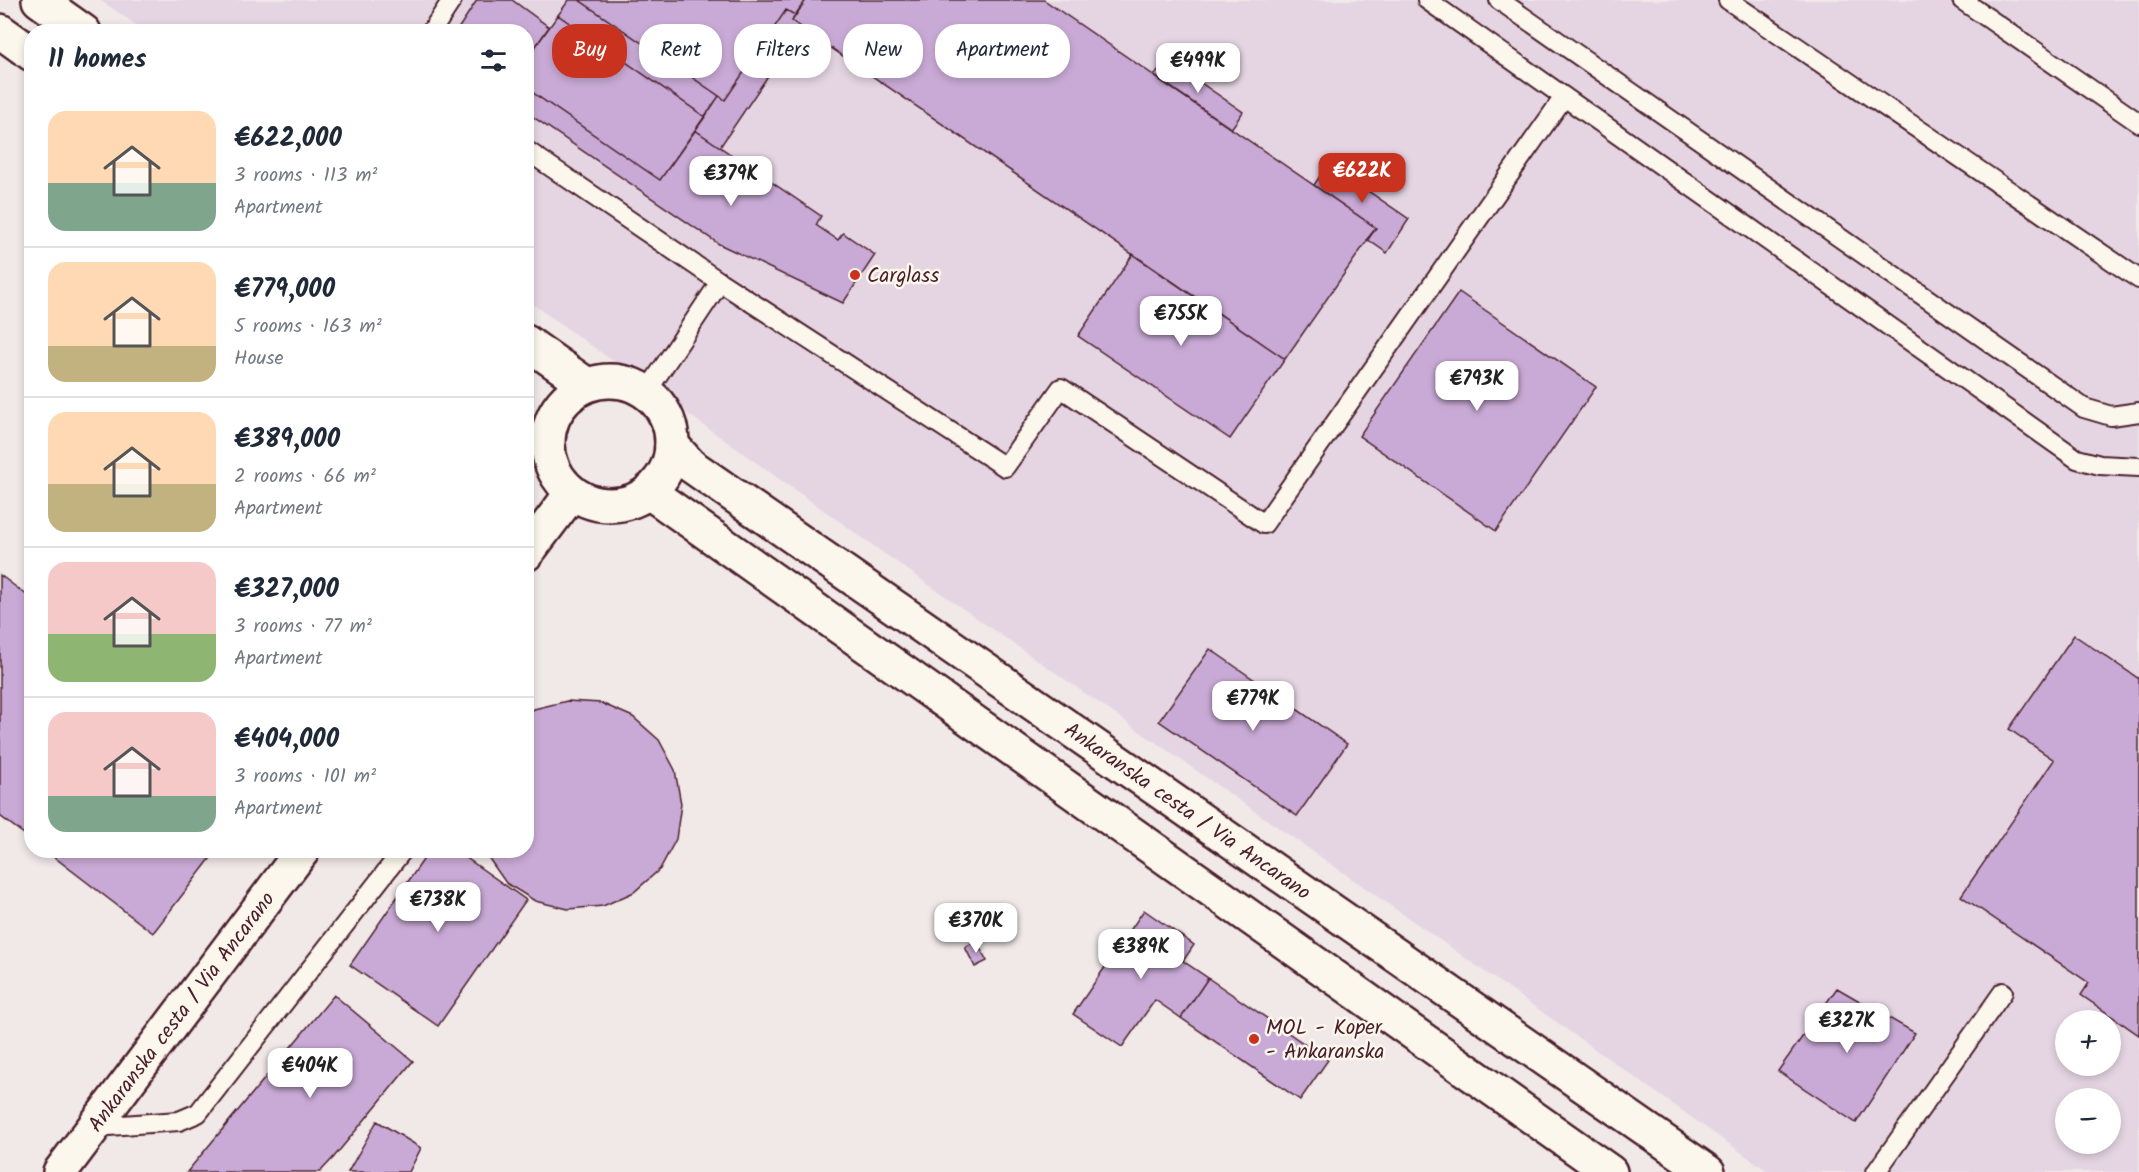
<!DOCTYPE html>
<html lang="en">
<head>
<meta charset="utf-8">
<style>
  body { margin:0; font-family:Kalam,sans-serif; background:#f2f2f3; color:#1f2937; height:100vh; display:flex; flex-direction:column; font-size:22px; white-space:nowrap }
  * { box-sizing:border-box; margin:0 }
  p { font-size:20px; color:#747a83 }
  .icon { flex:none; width:33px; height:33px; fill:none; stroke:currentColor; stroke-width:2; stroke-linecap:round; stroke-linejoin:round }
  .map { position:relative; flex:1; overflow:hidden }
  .sheet { position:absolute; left:24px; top:24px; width:510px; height:834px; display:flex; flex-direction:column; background:#fff; border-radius:24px; box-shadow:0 3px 9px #0003 }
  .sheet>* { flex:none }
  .top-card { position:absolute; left:552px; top:24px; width:570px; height:54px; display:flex; gap:12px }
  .fabs { position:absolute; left:2055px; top:1010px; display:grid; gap:12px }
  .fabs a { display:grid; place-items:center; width:66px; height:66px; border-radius:50%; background:#fff; box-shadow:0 3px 9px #0003; font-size:30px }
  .price { position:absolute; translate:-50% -51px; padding:0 14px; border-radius:12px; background:#fff; color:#222; font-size:20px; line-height:39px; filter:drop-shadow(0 2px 3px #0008) }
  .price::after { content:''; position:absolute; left:50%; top:36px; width:18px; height:14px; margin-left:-9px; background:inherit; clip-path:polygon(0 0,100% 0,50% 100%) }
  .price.active { background:#c8321e; color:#fff }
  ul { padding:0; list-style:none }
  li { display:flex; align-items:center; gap:18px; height:150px; padding:0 24px }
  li+li { border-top:2px solid #e0e1e3 }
  li span { display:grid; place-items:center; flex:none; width:168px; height:120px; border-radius:18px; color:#555 }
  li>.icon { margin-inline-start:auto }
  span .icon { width:72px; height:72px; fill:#fffc; stroke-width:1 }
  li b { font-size:26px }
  h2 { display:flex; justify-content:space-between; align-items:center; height:72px; padding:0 24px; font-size:26px }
  .tag { padding:0 21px; border-radius:24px; background:#fff; box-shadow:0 3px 9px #0003; font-size:21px; line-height:54px }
  .tag.active { background:#c8321e; color:#fff }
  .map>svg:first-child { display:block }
</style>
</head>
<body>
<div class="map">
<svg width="2139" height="1172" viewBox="0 0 2139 1172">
  <rect width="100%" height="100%" fill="#f1e8e8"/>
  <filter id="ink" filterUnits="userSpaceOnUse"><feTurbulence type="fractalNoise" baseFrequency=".0167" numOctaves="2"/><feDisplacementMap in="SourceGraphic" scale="12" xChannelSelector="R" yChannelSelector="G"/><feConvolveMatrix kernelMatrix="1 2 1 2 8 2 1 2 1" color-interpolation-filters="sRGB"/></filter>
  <g filter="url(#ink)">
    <!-- built -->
    <path fill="#e5d5e3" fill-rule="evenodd" d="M100,0H2139V1172H1769L1420,926L919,578L527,300L526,32L145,31ZM2066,1020H2110V1065H2066ZM2066,1098H2110V1143H2066Z"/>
    <!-- building -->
    <path fill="#c9aad6" stroke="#4a1f2b" stroke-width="1.5" d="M477,0H512L549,27L526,60V32H456Z
      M569,0H579L719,96L705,117L558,15Z
      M579,0H806L795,15L786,10L725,100Z
      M806,0H1044L1376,228L1285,359L792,21Z
      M786,10L795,15L792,21L801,27L720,147L695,130L719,96L725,100Z
      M558,15L705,117L660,180L526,88V60Z
      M1166,59L1243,112L1231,129L1154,76Z
      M526,88L660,180L695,130L821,216L816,225L838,240L843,233L875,255L843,303L719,244L526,112Z
      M1332,158L1363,178L1358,184L1409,219L1387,253L1367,239L1376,228L1314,185Z
      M1133,254L1285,359L1230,439L1078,336Z
      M1459,292L1596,387L1496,531L1359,436Z
      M0,575L32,599V840L0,816Z
      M2074,635L2139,679V1035L2081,995L2089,983L1961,896L2054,760L2009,729Z
      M1210,649L1347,744L1297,816L1159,721Z
      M567,701L601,703L633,717L659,740L675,770L681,804L676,839L660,869L634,892L603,906L568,909L535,901L506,883L483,850H526V714L534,709Z
      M45,850H217L153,933Z
      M430,850H455L526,900L438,1026L350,965Z
      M1144,910L1194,945L1183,961L1208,978L1181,1018L1155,1000L1122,1047L1073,1014Z
      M976,941L987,961L975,967L965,947Z
      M1208,978L1328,1060L1300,1100L1181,1018Z
      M1837,988L1915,1033L1856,1123L1778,1071Z
      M334,995L413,1061L334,1157L320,1172H187Z
      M377,1121L421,1148L409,1172H348Z"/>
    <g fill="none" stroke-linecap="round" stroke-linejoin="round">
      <!-- lane casing -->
      <g stroke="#4a1f2b" stroke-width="22">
        <path id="lane" d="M1427,0L2077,459L2100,465L2139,467
          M1499,0L2084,408L2111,416L2139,412
          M1728,0L2139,279
          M1962,0L2139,123
          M431,32L452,0
          M526,150L720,282L646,393
          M720,282L1005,467L1061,388L1264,524L1564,97
          M94,1127L179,1121L198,1113L403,850
          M1876,1172L2003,992"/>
      </g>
      <!-- street casing -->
      <g stroke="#4a1f2b" stroke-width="38">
        <g id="street">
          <path d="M526,554L572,493"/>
          <path id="s1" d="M60,1172L303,850"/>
        </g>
      </g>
      <!-- primary casing -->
      <g stroke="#4a1f2b" stroke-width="38">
        <g id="primary">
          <path d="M39,0L84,32"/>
          <path d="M0,31L32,54"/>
          <path d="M526,342L587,385"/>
          <circle cx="610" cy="443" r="62"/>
          <path id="s2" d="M672,445L690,465L1708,1172"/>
          <path d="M649,492L1610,1172"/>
        </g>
      </g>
      <!-- lane -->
      <use href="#lane" stroke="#fbf7ec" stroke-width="18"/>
      <!-- street -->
      <use href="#street" stroke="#fbf7ec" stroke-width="33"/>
      <!-- primary -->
      <use href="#primary" stroke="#fbf7ec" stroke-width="33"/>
    </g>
  </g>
  <!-- markers -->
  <g fill="#c8321e" stroke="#fbf7ec" stroke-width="2">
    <circle cx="855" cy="275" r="6"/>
    <circle cx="1254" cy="1039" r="6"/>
  </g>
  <g text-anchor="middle" stroke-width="5" stroke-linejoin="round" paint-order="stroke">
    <!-- poi labels -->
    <g font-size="21" fill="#4a1f2b" stroke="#fbf7ec" text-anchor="start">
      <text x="867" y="282">Carglass</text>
      <text x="1266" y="1034">MOL - Koper<tspan x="1266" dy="24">- Ankaranska</tspan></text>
    </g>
    <!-- street labels -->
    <g font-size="21" fill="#4a1f2b" stroke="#fbf7ec">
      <text dy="7" stroke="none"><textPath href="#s2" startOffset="633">Ankaranska cesta / Via Ancarano</textPath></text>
      <text dy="7" stroke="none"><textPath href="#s1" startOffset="201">Ankaranska cesta / Via Ancarano</textPath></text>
    </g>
  </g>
</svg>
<div class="fabs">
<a>+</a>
<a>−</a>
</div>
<b class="price" style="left:1198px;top:94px">€499K</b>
<b class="price active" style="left:1362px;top:204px">€622K</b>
<b class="price" style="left:731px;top:207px">€379K</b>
<b class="price" style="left:1181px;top:347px">€755K</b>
<b class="price" style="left:1477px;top:412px">€793K</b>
<b class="price" style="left:1253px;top:732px">€779K</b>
<b class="price" style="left:438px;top:933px">€738K</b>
<b class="price" style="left:976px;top:954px">€370K</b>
<b class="price" style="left:1141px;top:980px">€389K</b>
<b class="price" style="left:1847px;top:1054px">€327K</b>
<b class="price" style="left:310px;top:1099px">€404K</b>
<div class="top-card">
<a class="tag active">Buy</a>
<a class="tag">Rent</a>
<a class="tag">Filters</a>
<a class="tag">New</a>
<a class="tag">Apartment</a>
</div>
<section class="sheet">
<h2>11 homes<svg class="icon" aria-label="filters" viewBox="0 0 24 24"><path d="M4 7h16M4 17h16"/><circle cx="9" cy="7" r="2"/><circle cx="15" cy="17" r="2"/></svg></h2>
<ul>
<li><span style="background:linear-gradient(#ffd9b3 60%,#7fa58c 0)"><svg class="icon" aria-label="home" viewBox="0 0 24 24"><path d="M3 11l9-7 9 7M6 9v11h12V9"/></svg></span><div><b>€622,000</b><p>3 rooms · 113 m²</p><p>Apartment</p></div></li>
<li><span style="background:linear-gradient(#ffd9b3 70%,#c2b280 0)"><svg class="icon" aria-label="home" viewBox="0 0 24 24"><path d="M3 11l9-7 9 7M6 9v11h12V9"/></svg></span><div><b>€779,000</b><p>5 rooms · 163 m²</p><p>House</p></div></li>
<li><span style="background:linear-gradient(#ffd9b3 60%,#c2b280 0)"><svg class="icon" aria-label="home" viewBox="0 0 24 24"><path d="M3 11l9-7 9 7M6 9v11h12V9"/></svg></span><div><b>€389,000</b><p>2 rooms · 66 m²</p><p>Apartment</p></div></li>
<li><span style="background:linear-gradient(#f6c9c9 60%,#8fb573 0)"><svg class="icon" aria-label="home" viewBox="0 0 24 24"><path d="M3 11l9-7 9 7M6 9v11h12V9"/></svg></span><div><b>€327,000</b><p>3 rooms · 77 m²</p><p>Apartment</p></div></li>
<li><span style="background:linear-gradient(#f6c9c9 70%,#7fa58c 0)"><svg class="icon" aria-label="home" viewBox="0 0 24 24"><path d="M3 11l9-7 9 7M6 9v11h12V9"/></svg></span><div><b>€404,000</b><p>3 rooms · 101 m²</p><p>Apartment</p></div></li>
</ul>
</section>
</div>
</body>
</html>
